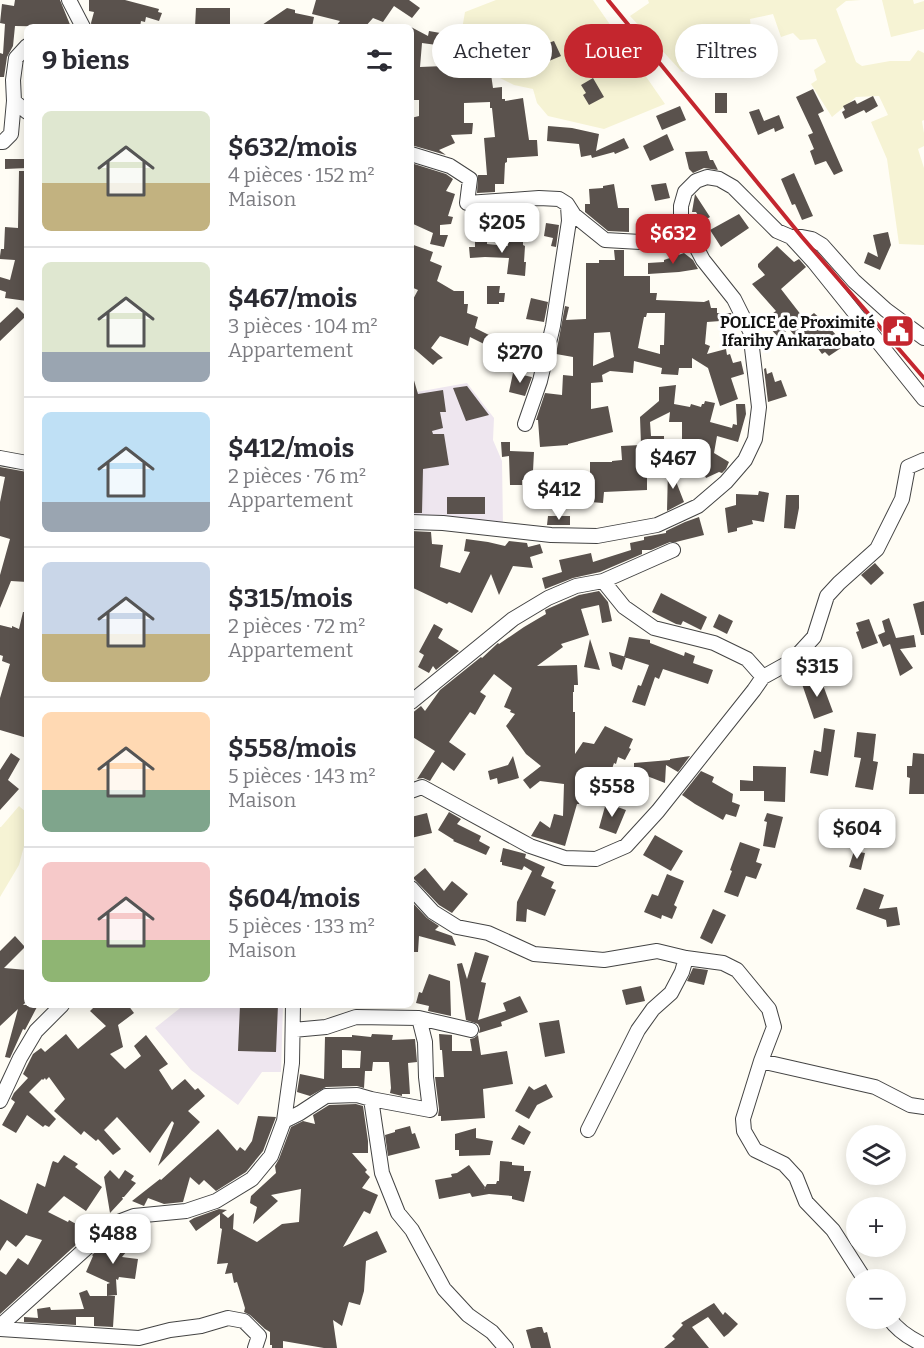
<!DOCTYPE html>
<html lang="fr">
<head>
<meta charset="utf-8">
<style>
  body { margin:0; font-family:Bitter,serif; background:#f2f2f3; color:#2b2b33; height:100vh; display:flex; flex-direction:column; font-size:22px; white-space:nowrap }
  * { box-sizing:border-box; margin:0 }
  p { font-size:20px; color:#7c7c81 }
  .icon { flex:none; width:33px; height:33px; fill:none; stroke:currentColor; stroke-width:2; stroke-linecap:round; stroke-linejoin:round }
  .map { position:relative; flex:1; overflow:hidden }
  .drawer { position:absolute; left:24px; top:24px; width:390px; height:984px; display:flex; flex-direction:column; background:#fff; border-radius:9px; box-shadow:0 3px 15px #0003 }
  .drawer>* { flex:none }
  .hud { position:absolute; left:432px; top:24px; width:402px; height:54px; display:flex; gap:12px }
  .buttons { position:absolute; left:846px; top:1125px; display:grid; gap:12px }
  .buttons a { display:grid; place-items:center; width:60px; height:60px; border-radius:50%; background:#fff; box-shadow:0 3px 15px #0003; font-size:30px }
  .price { position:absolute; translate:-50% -51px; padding:0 14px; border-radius:12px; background:#fff; color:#222; font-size:20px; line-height:39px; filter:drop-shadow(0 2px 3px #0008) }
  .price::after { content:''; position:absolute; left:50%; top:36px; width:18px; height:14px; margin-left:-9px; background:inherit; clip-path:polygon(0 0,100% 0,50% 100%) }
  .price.selected { background:#c4262e; color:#fff }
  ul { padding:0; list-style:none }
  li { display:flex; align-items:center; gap:18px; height:150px; padding:0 18px }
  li+li { border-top:2px solid #e1e1e2 }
  li span { display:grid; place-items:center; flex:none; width:168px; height:120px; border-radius:9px; color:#555 }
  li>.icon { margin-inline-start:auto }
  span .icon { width:72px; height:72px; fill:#fffc; stroke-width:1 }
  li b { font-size:26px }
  h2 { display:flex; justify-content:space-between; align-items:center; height:72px; padding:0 18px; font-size:26px }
  .pill { padding:0 21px; border-radius:27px; background:#fff; box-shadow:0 3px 15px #0003; font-size:21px; line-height:54px }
  .pill.selected { background:#c4262e; color:#fff }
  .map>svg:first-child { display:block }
</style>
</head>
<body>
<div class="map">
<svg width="924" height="1348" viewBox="0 0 924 1348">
  <rect width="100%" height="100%" fill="#fffdf5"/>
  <!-- industrial -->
  <path fill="#eee6ef" d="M467,383L494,418L493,440L502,461L503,527L411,518V393Z
    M184,1005H283L281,1072H262L238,1105L191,1070L155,1028Z"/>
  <!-- farmland -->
  <path fill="#f6f3d4" d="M496,0H593L665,104L604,129L548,116L537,103L533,89L514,85L498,77L476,56L461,35L465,12Z
    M648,0H861L846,1L836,9L856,62L862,66L890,61H910L918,50L924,53V120L922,121L924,133V146L918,149L924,168V245L899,244L887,159L871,122L888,115L879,96L856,97L832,117L811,84L817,80L814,70L826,62L816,39L800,40L793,33L781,37L773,14L750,19L754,61L707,64L682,72L630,16L649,3Z
    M882,0H913L914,4L924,1V29L891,37Z
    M19,806L27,813V835L19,865L0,897V827H1Z"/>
  <!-- building -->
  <path fill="#5a524d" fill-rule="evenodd" d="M15,0H60L71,27L15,26L13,46L7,57L4,77H0V53L3,54L5,24L0,23L2,4L14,6Z
    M89,0H125L159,9L158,12L162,13L159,21L146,17L145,22L141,21L140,27H117L109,24L108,27H92L91,23L94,12L89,11Z
    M316,0H409L420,8L412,18L394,6L383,22L373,18L365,27H335L340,21L312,14Z
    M196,8H230V27H195Z
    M287,8L295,10V13L314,17L312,27H259Z
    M411,27L428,36L429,31L446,34L444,46L422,43L420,67L444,66L443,57L458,55L461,77L491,74L493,88L502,87V99H505V101L523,98L529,140H537L538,156L507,158V162L505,163L504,184H495V192L477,193L478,175H487L484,138L495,137L492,108H490V102L464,103V123H473L472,134L451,135L455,143L439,150L446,155L411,145V118L419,116V100H411Z
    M554,41L561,56L549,61L542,45Z
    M593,78L604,97L589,105L583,95L586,93L581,85Z
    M813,89L824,111L818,114L843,171L834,175L826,161L815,165L810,151L814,149L808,135L813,133L796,97Z
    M715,93H727V113H715Z
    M873,96L878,106L866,113L864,110L845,119L842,112L845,110L843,106L855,100L857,104Z
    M680,106L686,120L662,130L656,116Z
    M759,109L764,121L779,115L784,128L775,132L774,128L758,135L749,112Z
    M548,126L572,128L599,134L596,151L624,138L629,148L615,154L614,152L592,158L591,155L581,157L579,144L547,141Z
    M667,134L674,150L650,161L643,146Z
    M707,151L710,160H713L718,170L704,168L693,173L689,169L685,152Z
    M5,159H27V168L5,169Z
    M411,163L446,174L453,179L446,191L455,194L448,216L453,217L451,224L440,225V235H448L444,247L430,244L433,233L411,223Z
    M19,171H27V301L5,298L6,292L0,290V277L10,280L15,260L0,259V256L1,249H4L5,227L18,228Z
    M794,173L813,216L802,220L795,204L792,205L781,179Z
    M666,183L670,198L655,201L651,185Z
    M614,184L618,208H629V232L608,231L585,212V204H590L589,189L603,188V186Z
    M695,194L710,217L702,222L696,212H692Z
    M493,210V222L475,223V211Z
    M739,214L749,228L721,247L710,230Z
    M546,223L559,225L556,247L551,246L553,238L544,236Z
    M888,232L891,245L880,270L864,263L868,252L878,257L873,235Z
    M475,237L487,238V244L508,246V240L523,241V245L525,246L524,262H526L525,276L507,274L509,258L485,257L470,258L469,247H475Z
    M411,244L433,252L430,261L442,266L437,281L454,291H464V304H468L467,313L478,317L475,328L489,335L484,344L470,337L468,346L440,336L431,348L443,358L438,360L433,365L411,346V303L418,290L411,287Z
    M777,246L794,262L799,259L806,267L781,289L805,320L814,313L823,321H824L836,335L834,336L841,348L829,356L825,352L822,354L808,335L800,342L789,329L778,337L770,328L774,325L769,316L776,311L752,284L765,275L758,267V264Z
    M614,250H624V276H650V293H657L656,300L704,302L709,300L711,308H717V313H731L734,320L707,322L705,344L710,346L707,354L726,349L727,355L730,354L733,363L741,361L744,374L731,378L738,399L720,406L708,368L692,358V368H679L678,375L661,374L662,368L634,361L633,373L610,371L602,375L603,382L591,383V409L608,406L613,432L568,444V445L540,447L538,420H536L545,393L562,395L563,375L573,376V357L556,354L565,306L569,307L566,320L586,319V263H599V260H615ZM647,313H665L664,345H660V354L638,348L644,317H646ZM610,332L614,357L593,366L594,333Z
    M684,253L693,260L698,269L679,272L648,274V263L664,262V260Z
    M487,286H500L499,293H505L504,302H499V304H487Z
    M531,298L548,302L544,322L526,319Z
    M17,307L26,316L0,341V323Z
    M766,368L767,374L772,372L775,382L781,380L787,396L768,402L764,369Z
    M513,373L532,377L525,396L509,392Z
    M413,377L418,394L443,390L446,412H440L443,428L432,431L433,434H444L449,465L423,469L422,513H411V472H413L411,458V433L414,431L411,412V378Z
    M676,385L674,404L690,407L691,404L701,407L702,404H704L705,401L715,403L710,422L732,428L733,424L737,425L736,404H745L746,414L738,442L717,436L714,453L729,462L726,469L722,473L719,472L706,478L700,465H673L671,443L682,442V422H669L670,412L650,422L651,436H664V447H654L655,461H649L650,473L647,474V490L604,492L603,503L590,502V462H612V461L622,460L621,446L641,445L640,417L659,401V387Z
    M467,386L489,415L466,421L453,388Z
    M501,442H510V451L534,452L533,471H538L539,480H522V485H510L509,456L502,457Z
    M0,467L27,472V582L11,581L0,608V575L10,539L0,536V502L5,477L0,476Z
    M668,469H677V484L684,502L667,511Z
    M759,491L769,493L764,522L752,520L753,524L737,528V531L728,533L725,508L736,505V494L758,495Z
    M786,495H799V508L795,529L784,528Z
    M447,497H485V514H447Z
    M548,516H570V525H547Z
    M699,517L704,535L676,542H670L651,550H642V554L600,572L573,578L545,589L542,578L562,572L559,560L591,553L593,562L631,550L630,543L644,540V537L666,533V531L685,522Z
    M411,531L431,532L432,544L443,545L440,567L460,573L470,552L464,551L466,539L488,542L505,546L509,541L527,543L528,547L540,544L543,553L530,557L533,568L513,566L499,595L491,574L472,613L449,602L447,604L411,587Z
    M875,563L884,573L871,585L861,575Z
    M599,591L608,602L612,621L602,623L599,605L581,609L589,635L561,644L563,647L537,666L577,665L578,685H574V692H573V712H575V754L583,742L594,744L605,726L633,739L629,748L631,749L625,760L618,757L616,764L614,763L606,787L582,777L579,804H577L565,846L531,836L540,821L550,828L554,814L563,816L564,784L540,781L530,789L523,780L541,766L526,754L506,726L515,714L510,712L511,710L504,707L512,688L494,674L480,692L486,696L475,715L470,712L449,742L466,754L454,771L442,762L430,781L423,778L417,779L435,751L411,736V714L421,706L425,711L440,690L481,657L482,658L498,643L499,644L524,627L546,614L545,610L579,595Z
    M661,593L707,617L701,630L683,621L681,625L676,624L652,612Z
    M924,601V635H921L913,604Z
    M23,612H27V738L0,730V698L10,664L2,661L3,656L0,655V625L12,628V626L19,629Z
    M719,614L733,621L727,634L713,627Z
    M889,618L896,638L914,635L916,647L900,649L913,668L900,676L890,644L883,647L878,635L885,632L882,621Z
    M869,619L878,643L862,649L856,632L859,631L856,623Z
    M434,624L443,629L438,638L459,651L436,670L433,666L429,673L418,667L424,655L419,652Z
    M629,637L650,640V643L684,656L685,652L695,656L693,663L713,670L708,684L663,669L659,679L655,677L645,706L632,702L638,685L641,686L649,665L624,657Z
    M590,639L600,670L584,667Z
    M609,652L626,657L622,670L612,666Z
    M820,677L833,712L814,719L802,684Z
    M824,728L835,730L828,776L810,773L814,750L821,752Z
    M857,732L876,734L873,761L878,762L873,790L855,787L861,758L854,757Z
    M11,753L20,759L8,780L19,789L0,810V770Z
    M913,753L924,754V794H909L910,778L907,777V766H912Z
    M513,756L519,778L498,784L497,778L490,780L488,771L508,765Z
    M690,756L678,772L666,765L665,783L634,771V763L670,760V759Z
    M753,766L786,767L785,802L764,801V791H740V780L753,781Z
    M701,771L714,777L712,782L733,794L732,802L740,805L736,817L726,814L723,820L695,804L682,795Z
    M606,803L626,810L616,834L599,828Z
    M449,812L461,819L457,824L481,836L479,841L490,847L486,855L453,841L454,840L438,830Z
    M427,813L432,833L411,838V817Z
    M767,813L783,817L775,848L763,846L767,822L764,821Z
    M867,815L881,818L877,835L863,832Z
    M655,835L683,851L671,871L643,855Z
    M740,842L760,849L756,862L762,864L756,879L746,876L738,897L724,892L732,871L730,870Z
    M503,848L526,854L525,858L545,867L541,876L554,882L551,888L556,890L545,916L527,909L526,922L516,921L517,902L532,871L524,866L522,870L502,865V862H500Z
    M854,851L865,853L861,870L849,867Z
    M425,868L444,891L452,881L468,894L452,913L439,905L413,878Z
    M667,874L684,881L674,905L677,907L672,919L662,915L661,919L644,912L652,894L658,896Z
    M864,888L884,895L879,909L897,907L900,925L887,927L886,920L856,909Z
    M411,901L427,918L439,926L435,930L452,936L456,946L419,936L418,952H411Z
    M713,909L726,915L712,944L700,938Z
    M15,936L25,947L4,968L27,970V1001L23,1005H38L25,1030L23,1029L10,1058L5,1057L18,1009L0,1026V951Z
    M475,952L489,956L481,982L486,983L478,1020L506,1011L503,1003L520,996L528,1012L501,1022L502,1026L479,1033L480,1028L478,1024L466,1020L457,964L462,963L467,979Z
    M693,968L708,970L704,985L687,981Z
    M429,974L450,981L451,1016L428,1011L429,1006L416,1003L419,992L422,993Z
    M641,986L645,1001L626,1005L622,990Z
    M96,1005H128L134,1013L118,1025L123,1047L110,1054L125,1069L141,1056L134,1046L146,1035L168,1064L159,1070L172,1090L185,1079L195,1090L198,1088L205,1096L188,1111L200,1122L158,1166L174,1123L172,1121L150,1153L117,1117L104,1130L121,1149L113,1155L98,1139L96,1141L84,1131L81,1135L54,1111L65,1099L49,1077L46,1080L45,1078L43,1080L42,1079L29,1092L56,1119L49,1127L45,1125L43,1127L27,1115L16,1133L2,1125L15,1102L11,1099L14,1093L28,1078L23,1074L33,1054L41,1048L45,1052L66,1034L78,1049L106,1026L90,1011Z
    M240,1005H278L276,1052L238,1051Z
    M559,1020L565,1053L545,1057L539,1023Z
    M372,1034L393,1035L392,1040L415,1039L417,1062L408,1063L410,1094H402V1096L390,1093L391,1088L389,1062H373L372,1071H365L364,1088L357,1086L326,1087L310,1096L297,1092L300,1074L324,1079L325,1037H352V1035L371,1037ZM342,1050L361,1051L360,1068H342Z
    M439,1034L452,1035V1051H472L470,1039L474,1038L478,1035L481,1055L507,1051L513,1084L483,1089L485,1118L441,1121V1116H438L439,1109L435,1077H444L442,1050H440Z
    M546,1084L553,1097L537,1105L529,1119L515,1111L529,1086L534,1090Z
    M356,1104L363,1106L368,1141V1153H352L367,1170L365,1172L370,1177L362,1188L378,1195L370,1214L364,1211L343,1247L377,1231L387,1252L366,1261L364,1291L360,1305L349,1302L342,1326L333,1320L337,1348H324L283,1341V1348H272V1345H270V1332L265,1329L250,1315L244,1312L245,1308L237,1282L234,1283L232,1273L225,1274L228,1263L217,1264L222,1229L220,1228V1214L196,1231L189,1221L194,1218L219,1209L227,1210L222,1213L228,1218L234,1213L233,1229L257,1242L282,1224L299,1222L301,1189L271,1195L278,1201L253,1224L257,1207L250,1203L251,1196L276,1173L275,1166L279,1159L291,1127L303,1121L315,1124L313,1115L329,1105Z
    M258,1116L276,1117L263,1151L246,1172L216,1191L204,1180L199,1185L190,1177L183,1202L164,1204L148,1198L144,1206L132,1201L160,1179L161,1180L218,1129L237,1151L240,1147L245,1151L252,1141Z
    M519,1125L531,1132L524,1145L511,1139Z
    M410,1126L412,1134L415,1133L420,1148L388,1156L385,1135L395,1132V1130Z
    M476,1128V1138L493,1141L490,1155L459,1156V1150H455V1134Z
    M64,1155L78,1164L75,1167L102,1187L86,1211L64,1196L48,1212L68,1222L69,1220L90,1232L0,1314V1271L6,1275L18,1258L28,1265L42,1240L26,1235L16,1247L7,1240L0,1251V1199L27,1214L37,1183L45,1187L52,1163L53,1161L58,1163Z
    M500,1161L512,1162V1165L524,1166V1171H531L524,1202L512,1199V1196L489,1194L472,1197L470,1193L439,1199L435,1180L452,1177L451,1174L457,1173L469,1165L485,1187L484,1189L487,1184H496L497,1181H499Z
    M110,1170L119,1179L125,1170L134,1176L131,1180L136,1183L124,1197H122L123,1199L110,1213L104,1177Z
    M122,1240L131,1246L122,1257L138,1259L135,1279L119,1277L118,1280L116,1279L117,1295L107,1296V1284L110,1283L86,1272L93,1256L92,1255L107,1242L116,1248Z
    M87,1290L90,1296H115L113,1327L94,1326V1317H76V1325L24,1322V1317L38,1318L37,1309L50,1307L51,1310L84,1309L79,1293Z
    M714,1303L723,1315L725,1312L738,1324L728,1334L724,1337L708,1317L692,1327L709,1348H664L675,1339L672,1336L683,1325L681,1323Z
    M538,1327H542L544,1333L547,1332L551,1348H531L526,1330Z"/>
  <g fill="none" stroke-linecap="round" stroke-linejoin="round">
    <!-- minor casing -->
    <g stroke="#444" stroke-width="16">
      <path id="minor" d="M69,0L83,27
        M27,46L16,58L13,80L14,101L27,112
        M0,142H3L11,134L14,101
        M411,154L450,166L470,179L467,203L539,198L559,199L567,204L574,215L605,240L694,245
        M791,237L814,262L924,399
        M525,424L540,381L553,326L569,221L568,206
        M0,458L27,463
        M411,522L443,523L551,535L597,536L657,525L698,506L726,482L745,460L755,439L759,407L750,331L734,299L703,260L681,218V206L685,192L696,181L707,177L719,179L733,187L777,231L791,237H802L812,239L822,245L854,281L886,310L924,338
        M763,677L792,661L814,637L827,596L839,583L877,549L902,499L908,467L924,460
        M411,702L513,619L548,598L576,586L603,581
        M411,791L422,787L530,846L565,858L596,859L626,846L658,811L754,690L763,677L747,659L714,643L654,628L624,607L603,581L673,550
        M411,888L433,912L457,927L488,933L534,954L604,960L657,951L686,958L723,963L737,970L769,1009L774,1027L761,1061L743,1119L744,1131L755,1150L784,1164L796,1177L806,1202L833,1230L865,1280
        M419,1018L425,1042L426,1077L430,1110L371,1099L382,1173L398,1213L412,1230L444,1289L468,1315L492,1332L506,1348
        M293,1030L326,1027L356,1017L419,1018L471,1030
        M761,1061L875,1087L910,1105L924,1107
        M0,1101L20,1058L36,1031L62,1005
        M284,1121L300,1113L326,1096L357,1095L371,1099
        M588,1130L638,1030L653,1009L671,993L682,972L686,958
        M889,1318C897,1330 911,1339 924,1345
        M0,1326L113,1224L134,1216L186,1211L216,1201L252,1179L271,1156L284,1121L292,1063L293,1005
        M0,1329L139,1338L170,1330L201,1326L228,1318L244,1321L259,1336L255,1348"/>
    </g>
    <!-- minor -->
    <use href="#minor" stroke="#fff" stroke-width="14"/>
    <!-- rail -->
    <path stroke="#c4262e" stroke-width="4" d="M608,0L802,237L924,378"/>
  </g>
  <!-- icons -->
  <defs>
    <g id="civic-square" transform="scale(1.725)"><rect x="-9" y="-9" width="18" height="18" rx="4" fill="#c4262e" stroke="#fff"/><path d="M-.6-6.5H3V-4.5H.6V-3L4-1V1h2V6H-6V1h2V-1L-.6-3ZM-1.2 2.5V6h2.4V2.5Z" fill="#fff"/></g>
  </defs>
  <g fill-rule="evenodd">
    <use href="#civic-square" x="898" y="331"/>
  </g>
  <g text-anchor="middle" stroke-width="6" stroke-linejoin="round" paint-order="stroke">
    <!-- poi labels -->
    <g font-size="16" font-weight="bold" fill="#111" stroke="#fff" text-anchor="end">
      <text x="875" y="328">POLICE de Proximité<tspan x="875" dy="18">Ifarihy Ankaraobato</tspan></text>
    </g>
  </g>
</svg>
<div class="buttons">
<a><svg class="icon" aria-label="layers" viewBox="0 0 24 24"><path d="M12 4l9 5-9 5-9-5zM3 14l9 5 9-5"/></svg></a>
<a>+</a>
<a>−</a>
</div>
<b class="price" style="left:502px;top:254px">$205</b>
<b class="price selected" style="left:673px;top:265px">$632</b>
<b class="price" style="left:520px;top:384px">$270</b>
<b class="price" style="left:673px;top:490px">$467</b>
<b class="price" style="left:559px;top:521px">$412</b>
<b class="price" style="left:817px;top:698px">$315</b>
<b class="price" style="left:612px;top:818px">$558</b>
<b class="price" style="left:857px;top:860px">$604</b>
<b class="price" style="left:113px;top:1265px">$488</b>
<div class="hud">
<a class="pill">Acheter</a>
<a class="pill selected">Louer</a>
<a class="pill">Filtres</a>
</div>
<section class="drawer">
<h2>9 biens<svg class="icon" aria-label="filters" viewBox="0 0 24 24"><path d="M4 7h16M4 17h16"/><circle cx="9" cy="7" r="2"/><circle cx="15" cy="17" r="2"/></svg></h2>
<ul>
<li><span style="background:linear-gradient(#dfe7d0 60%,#c2b280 0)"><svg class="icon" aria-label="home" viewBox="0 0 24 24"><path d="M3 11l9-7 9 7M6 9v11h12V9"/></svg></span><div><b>$632/mois</b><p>4 pièces · 152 m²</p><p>Maison</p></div></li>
<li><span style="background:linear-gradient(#dfe7d0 75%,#9aa5b1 0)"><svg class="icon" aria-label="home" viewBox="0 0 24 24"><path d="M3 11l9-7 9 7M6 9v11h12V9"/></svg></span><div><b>$467/mois</b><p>3 pièces · 104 m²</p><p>Appartement</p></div></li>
<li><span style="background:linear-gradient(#bfe0f5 75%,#9aa5b1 0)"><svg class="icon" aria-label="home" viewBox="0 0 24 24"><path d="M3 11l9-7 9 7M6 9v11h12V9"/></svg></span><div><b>$412/mois</b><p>2 pièces · 76 m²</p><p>Appartement</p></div></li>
<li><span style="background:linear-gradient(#c9d6e8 60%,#c2b280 0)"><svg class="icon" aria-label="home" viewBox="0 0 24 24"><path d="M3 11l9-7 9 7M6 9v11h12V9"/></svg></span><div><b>$315/mois</b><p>2 pièces · 72 m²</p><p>Appartement</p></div></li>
<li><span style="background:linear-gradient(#ffd9b3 65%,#7fa58c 0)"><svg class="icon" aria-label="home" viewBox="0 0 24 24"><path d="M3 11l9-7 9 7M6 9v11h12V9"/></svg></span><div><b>$558/mois</b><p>5 pièces · 143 m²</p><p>Maison</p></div></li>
<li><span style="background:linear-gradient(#f6c9c9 65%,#8fb573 0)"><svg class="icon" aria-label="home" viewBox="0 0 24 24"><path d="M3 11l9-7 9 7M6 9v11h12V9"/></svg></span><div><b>$604/mois</b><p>5 pièces · 133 m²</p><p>Maison</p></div></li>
</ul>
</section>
</div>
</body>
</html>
